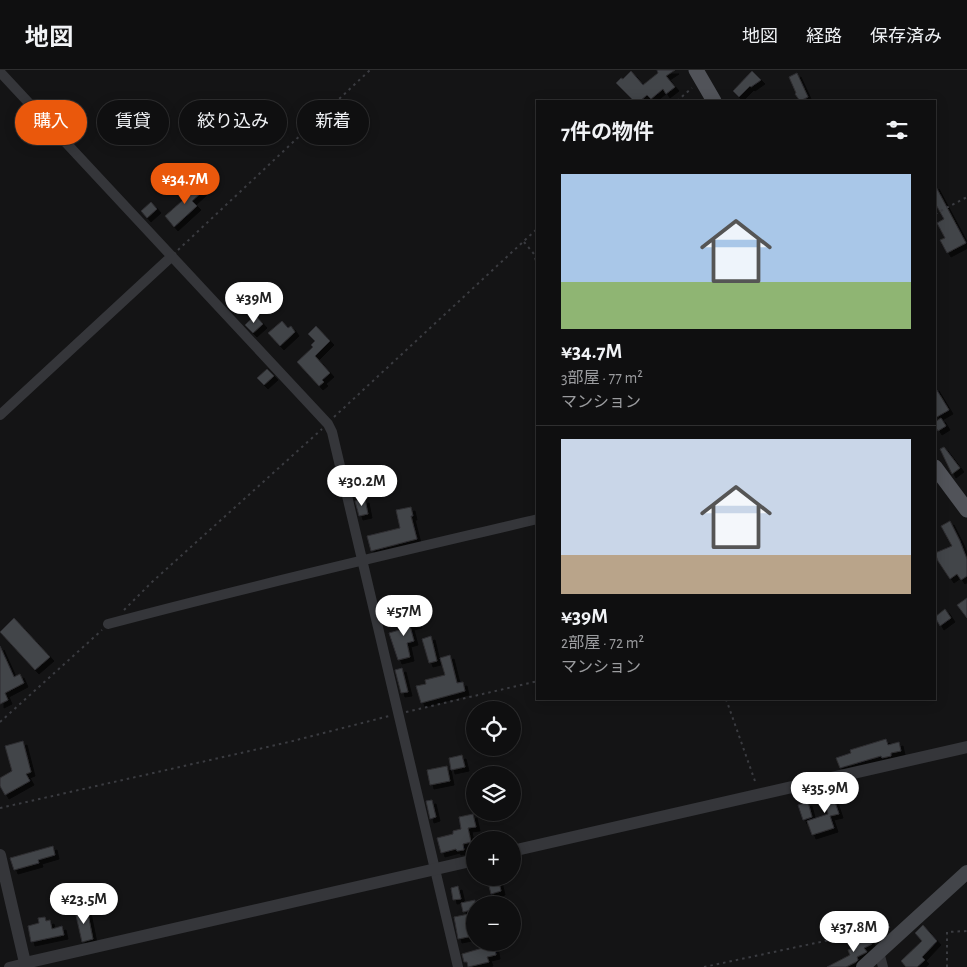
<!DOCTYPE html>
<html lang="ja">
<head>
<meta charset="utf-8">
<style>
  body { margin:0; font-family:"Alegreya Sans","Noto Sans JP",sans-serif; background:#181819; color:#f1f3f6; height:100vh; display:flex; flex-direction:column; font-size:19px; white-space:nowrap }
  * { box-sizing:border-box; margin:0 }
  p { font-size:16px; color:#9b9c9f }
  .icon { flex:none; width:28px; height:28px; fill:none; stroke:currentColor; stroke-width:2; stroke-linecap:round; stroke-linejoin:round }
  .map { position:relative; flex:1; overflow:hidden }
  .side { position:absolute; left:536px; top:30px; width:400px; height:600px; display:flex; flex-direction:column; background:#0f0f10; border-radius:0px; box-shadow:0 2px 12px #0003,0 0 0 1px #2f2f30 }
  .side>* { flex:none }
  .top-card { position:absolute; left:15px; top:30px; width:446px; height:45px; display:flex; gap:10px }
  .tools { position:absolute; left:466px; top:631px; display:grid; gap:10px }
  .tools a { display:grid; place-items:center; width:55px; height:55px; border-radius:50%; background:#0f0f10; box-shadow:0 2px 12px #0003,0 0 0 1px #2f2f30; font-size:25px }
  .price { position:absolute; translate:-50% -42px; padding:0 11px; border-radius:18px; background:#fff; color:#222; font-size:16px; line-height:32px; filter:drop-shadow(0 1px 2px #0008) }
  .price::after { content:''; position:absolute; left:50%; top:30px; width:15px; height:11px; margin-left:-8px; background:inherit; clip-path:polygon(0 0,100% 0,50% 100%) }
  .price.current { background:#ea580c; color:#fff }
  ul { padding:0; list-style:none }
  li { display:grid; align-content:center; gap:10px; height:265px; padding:0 25px }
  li+li { border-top:1px solid #2f2f30 }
  li span { display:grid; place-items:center; height:155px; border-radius:0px; color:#555 }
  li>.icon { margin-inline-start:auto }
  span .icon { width:90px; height:90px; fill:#fffc; stroke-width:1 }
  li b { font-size:21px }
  h2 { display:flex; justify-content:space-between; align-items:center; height:60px; padding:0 25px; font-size:21px }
  .chip { padding:0 18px; border-radius:22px; background:#0f0f10; box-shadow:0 2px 12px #0003,0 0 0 1px #2f2f30; font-size:18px; line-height:45px }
  .chip.current { background:#ea580c; color:#fff }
  header { display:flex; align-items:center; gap:30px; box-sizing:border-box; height:70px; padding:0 25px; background:#0f0f10; border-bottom:1px solid #2f2f30 }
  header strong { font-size:24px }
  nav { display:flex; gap:28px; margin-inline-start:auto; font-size:18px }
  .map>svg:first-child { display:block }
</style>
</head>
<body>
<header>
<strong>地図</strong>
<nav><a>地図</a><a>経路</a><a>保存済み</a></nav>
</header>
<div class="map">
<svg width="967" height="897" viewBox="0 0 967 897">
  <defs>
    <filter id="shadow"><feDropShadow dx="4" dy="4" stdDeviation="0" flood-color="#0009"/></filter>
  </defs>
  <rect width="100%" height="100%" fill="#141415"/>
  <!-- building -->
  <path fill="#434448" stroke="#2e2e31" filter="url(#shadow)" d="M657,0H675L666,6L675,17L666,24L663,19L651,29L647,25L640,31H634L616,13L621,8L623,9L631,1L643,15L658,3Z
    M752,1L761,10L751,17L750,16L739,27L733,21Z
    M797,3L808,27L800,31L795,24L796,23L789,7Z
    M195,111L203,121L192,131L197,136L174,157L165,146L190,124L186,119Z
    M935,115L966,173L947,183L940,170L945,168L937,153L944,149L935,133Z
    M151,132L157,139L147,148L141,141Z
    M255,245L263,254L253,263L245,255Z
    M282,251L288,258L291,256L295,262L280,276L268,263Z
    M316,256L330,271L315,286L330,303L322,310L324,312L319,316L297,292L313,277L311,275L315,271L308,264Z
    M267,299L274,306L264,315L257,308Z
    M935,317L949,340L935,348Z
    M941,348L946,356L938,361L935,356V352Z
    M944,377L960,398L952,404L940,379Z
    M365,429L368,444L359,446L355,431Z
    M411,437L413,446H411L417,469L371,481L367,466L400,458L396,440Z
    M950,451L960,471L967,489V506L961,510L957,504L950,509L938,491L935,483L952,476L941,456Z
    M967,528V548L957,535Z
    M945,539L951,548L940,556L935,547Z
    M415,543L418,554L410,556L414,571L407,573L410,587L398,590L389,563L403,559L400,547Z
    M14,548L50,587L35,600L0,562Z
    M431,566L437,591L429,593L422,569Z
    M0,576L14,607L20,604L24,613L5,623L8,630L0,634Z
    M450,585L457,613L463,612L465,621L421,633L416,616L426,614L425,610L445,605L440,588Z
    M402,598L408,622L401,623L395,600Z
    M886,669L888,675L899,672L901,681L891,683V686L882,688L881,686L840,698L836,688L851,683L850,680Z
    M23,671L31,702L26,704L30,711L5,725L0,716V708L12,701L5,676Z
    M462,685L465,697L451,700L449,688Z
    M447,696L450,711L430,715L427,700Z
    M830,717L839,744L830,746L834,758L812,765L807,751L828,744L824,726L821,727L819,719Z
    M432,730L436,747L430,749L426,731Z
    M808,732L812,747L803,750L798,735Z
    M473,744L476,757L468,758L471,772L463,774L464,780L457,781L456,779L441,783L437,768L453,764V761L461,759L459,747Z
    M53,776L55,785L38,790L39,793L14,800L10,788Z
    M487,808H498L501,821L491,824Z
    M458,816L461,829L453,830L451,818Z
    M475,830V839L463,842L461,833Z
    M87,839L93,869L82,872L75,841Z
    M469,844L473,866L458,869L454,847Z
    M45,847L46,851L50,850L52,859L62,856L64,865L31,872L28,856L39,853L38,848Z
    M923,855L937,871L922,887L925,890L917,897H906L901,891L922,871L915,863Z
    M868,865L872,874L864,878L867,882L857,887L858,890L856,892L846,897H827L850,885L848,880L853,878L850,873Z
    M494,873L496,885L487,887L489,892L468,897L467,892H464L462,884L486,877V875Z"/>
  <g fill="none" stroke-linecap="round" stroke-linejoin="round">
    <!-- path -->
    <path stroke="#3b3c41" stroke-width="2" stroke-dasharray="2.5 4" stroke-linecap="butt" d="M677,31L692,18
      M935,144L967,127
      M524,172L534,184L538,198
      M178,180L370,0
      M334,347L538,158
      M124,540L152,512L322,359
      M726,629L756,714
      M406,642L538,611
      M0,652L102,560
      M0,738L289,672L389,646
      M704,897L890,857
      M947,897V862L967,861"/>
    <!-- minor -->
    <path stroke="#35363a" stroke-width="10" d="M0,2L328,354L332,362L458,897
      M0,345L172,186
      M108,554C250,516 394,483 538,449
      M879,882L883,897
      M9,897L25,893"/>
    <!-- tertiary -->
    <path stroke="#35363a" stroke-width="12" d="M512,781L967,677
      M0,785L26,897
      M25,893L475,790"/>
    <!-- secondary -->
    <path stroke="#43454a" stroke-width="14" d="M863,897L967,802"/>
    <!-- primary -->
    <path stroke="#515359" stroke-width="15" d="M696,0L714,31
      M935,397L967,440"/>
  </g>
</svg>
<div class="tools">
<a><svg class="icon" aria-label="locate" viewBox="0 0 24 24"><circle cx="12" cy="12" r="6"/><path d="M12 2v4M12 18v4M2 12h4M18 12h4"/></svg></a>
<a><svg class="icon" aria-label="layers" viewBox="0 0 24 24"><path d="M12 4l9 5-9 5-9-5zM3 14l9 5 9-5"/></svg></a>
<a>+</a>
<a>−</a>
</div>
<b class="price current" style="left:185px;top:135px">¥34.7M</b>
<b class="price" style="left:254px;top:254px">¥39M</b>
<b class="price" style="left:362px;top:437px">¥30.2M</b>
<b class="price" style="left:404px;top:567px">¥57M</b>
<b class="price" style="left:825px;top:744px">¥35.9M</b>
<b class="price" style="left:84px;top:855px">¥23.5M</b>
<b class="price" style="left:854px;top:883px">¥37.8M</b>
<div class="top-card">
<a class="chip current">購入</a>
<a class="chip">賃貸</a>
<a class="chip">絞り込み</a>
<a class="chip">新着</a>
</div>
<section class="side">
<h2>7件の物件<svg class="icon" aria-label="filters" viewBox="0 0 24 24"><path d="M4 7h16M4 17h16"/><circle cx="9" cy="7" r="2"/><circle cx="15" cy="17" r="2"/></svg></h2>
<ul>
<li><span style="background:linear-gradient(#a9c7e8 70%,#8fb573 0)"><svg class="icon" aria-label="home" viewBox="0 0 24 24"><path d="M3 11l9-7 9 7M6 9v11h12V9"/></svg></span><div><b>¥34.7M</b><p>3部屋 · 77 m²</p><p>マンション</p></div></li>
<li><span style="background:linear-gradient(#c9d6e8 75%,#b9a48a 0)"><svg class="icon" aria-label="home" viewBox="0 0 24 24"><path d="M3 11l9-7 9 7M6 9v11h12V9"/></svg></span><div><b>¥39M</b><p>2部屋 · 72 m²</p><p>マンション</p></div></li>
</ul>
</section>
</div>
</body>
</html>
